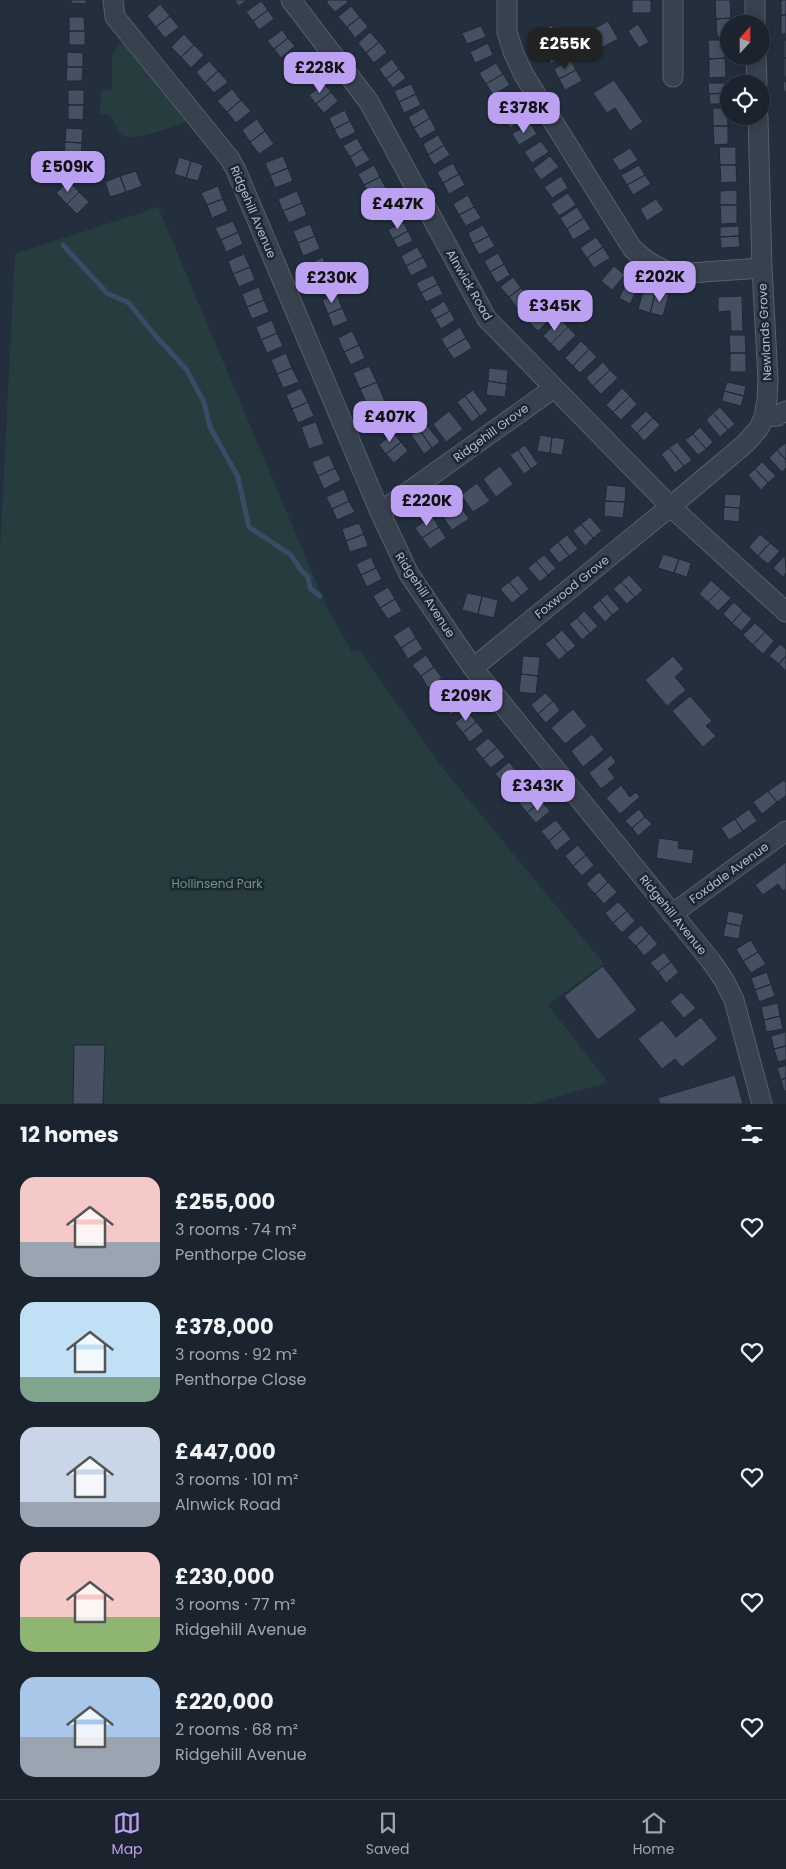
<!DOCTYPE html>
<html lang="en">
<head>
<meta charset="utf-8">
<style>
  body { margin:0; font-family:Poppins,sans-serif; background:#282f3a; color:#f1f3f6; height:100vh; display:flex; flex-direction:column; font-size:19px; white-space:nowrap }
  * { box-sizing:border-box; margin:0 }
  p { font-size:16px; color:#a0a4aa }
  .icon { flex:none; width:28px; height:28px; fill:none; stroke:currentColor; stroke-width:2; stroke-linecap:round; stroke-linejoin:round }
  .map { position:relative; height:1104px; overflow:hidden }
  .panel { display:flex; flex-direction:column; background:#1b232e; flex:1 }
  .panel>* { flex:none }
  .needle { width:32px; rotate:21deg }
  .fabs { position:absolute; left:720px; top:15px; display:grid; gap:10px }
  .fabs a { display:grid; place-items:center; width:50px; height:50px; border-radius:50%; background:#1b232e; box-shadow:0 2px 12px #0003,0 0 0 1px #39404a; font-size:25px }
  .price { position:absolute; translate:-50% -42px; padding:0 11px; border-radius:10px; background:#bca0f2; color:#111; font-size:16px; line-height:32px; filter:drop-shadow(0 1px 2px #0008) }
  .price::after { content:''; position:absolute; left:50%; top:30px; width:15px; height:11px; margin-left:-8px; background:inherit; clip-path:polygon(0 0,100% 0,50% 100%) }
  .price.current { background:#222; color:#fff }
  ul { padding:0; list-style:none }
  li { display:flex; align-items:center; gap:15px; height:125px; padding:0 20px }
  li span { display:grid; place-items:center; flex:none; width:140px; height:100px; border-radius:15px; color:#555 }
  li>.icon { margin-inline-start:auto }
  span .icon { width:60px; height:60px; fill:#fffc; stroke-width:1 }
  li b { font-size:21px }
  h2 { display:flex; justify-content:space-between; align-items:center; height:60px; padding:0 20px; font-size:21px }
  .dock { display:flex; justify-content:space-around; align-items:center; height:70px; border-top:1px solid #39404a; background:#1b232e; font-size:14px; color:#a0a4aa }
  .dock a { display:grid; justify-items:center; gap:2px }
  .dock .current { color:#bca0f2 }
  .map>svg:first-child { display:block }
</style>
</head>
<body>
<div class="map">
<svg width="786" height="1104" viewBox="0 0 786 1104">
  <rect width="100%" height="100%" fill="#242f3e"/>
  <!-- green -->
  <path fill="#263c3f" d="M123,44L126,46L186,122C174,126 132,143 122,135C117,130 114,121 110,115L100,113L101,91L112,90V56L119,45Z
    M158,207L327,608L352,652L359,650L441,766L604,964L548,1005L607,1081L603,1084L531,1104H0V551L15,254Z"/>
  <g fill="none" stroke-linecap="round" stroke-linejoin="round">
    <!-- stream -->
    <path stroke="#394c67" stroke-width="5" d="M63,245L107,293L129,303L153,333L186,369L204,402L210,427L238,477L249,527L291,555L301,570L308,577L310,588L320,596"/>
  </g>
  <!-- building -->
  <path fill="#455162" stroke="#1f2835" d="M71,0H86V4L71,3Z
    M234,0H247L239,6Z
    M329,0H346L348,2L335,12L326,2Z
    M632,0H651V13H632Z
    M715,0H730L731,18L716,19Z
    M781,0H786V15H781Z
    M261,1L268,10L253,21L246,12Z
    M160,4L170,16L156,27L147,16Z
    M351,6L360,17L347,27L338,17Z
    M268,10L274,19L259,30L253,21Z
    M781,15H786V34H781Z
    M170,16L179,27L165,38L156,27Z
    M69,17H84L85,31H69Z
    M360,17L368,27L355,38L347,27Z
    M731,18L732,24H729V36L717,37L716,19Z
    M608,21L618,39L597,50L588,32Z
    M638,24L649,42L639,48L628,31Z
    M552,25L558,37L540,47L533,35Z
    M481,26L486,37L467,44L462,33Z
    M282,30L288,38L274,49L267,41Z
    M69,31H85V45H69Z
    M370,32L379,42L366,53L358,43Z
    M184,34L194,45L181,57L171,47Z
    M288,38L295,46L281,58L274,49Z
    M708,40H724L725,58L709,59Z
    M784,40H786V58H784Z
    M561,41L568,54L551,64L544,51Z
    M379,42L387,52L374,63L366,53Z
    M488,43L493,55L475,63L470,52Z
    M194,45L204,55L191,68L181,57Z
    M67,52L83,53V67H67Z
    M305,56L311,64L295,75L289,67Z
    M725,58L726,77L709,78V59Z
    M784,58H786V77H784Z
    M392,59L399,69L386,79L379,69Z
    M570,60L576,70L559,79L554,69Z
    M209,61L218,71L205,83L196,72Z
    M496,63L503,74L486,84L479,73Z
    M311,64L317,72L301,83L295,75Z
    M67,67H83L82,81H66Z
    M399,69L406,78L393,88L386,79Z
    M576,70L582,81L565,90L559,79Z
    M218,71L228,82L214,93L205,83Z
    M503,74L510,85L493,95L486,84Z
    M614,80L643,122L630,131L615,108L607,113L593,93Z
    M786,81V91L784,92L783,82Z
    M708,83H725V93L709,94Z
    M324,84L331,92L316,104L309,95Z
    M411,84L416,94L399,102L394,91Z
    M232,89L241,100L227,112L217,101Z
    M68,90H84V105H68Z
    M331,92L338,101L324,113L316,104Z
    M725,93L726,104H710L709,94Z
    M416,94L421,105L404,113L399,102Z
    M512,98L519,108L503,118L497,108Z
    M241,100L251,111L236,123L227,112Z
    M68,105H84L83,120L68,119Z
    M424,108L430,118L414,128L408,117Z
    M519,108L525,118L510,128L503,118Z
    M713,108H727L728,126H713Z
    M345,110L350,121L334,129L329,118Z
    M430,118L436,130L420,139L414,128Z
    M257,119L265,131L250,142L242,130Z
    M350,121L356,132L340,140L334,129Z
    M530,123L537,134L519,145L512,134Z
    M713,126H728V144L714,145Z
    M66,128L83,129L82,143L65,142Z
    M265,131L274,144L259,154L250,142Z
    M438,135L444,145L428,155L423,144Z
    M357,138L363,149L350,157L343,146Z
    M541,141L549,152L532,163L524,152Z
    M65,142L82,143L81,158L64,156Z
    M444,145L450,155L434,165L428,155Z
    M719,147H736V165H720Z
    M630,148L638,160L620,171L612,159Z
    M363,149L370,160L356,168L350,157Z
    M283,156L288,168L270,175L265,163Z
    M550,156L559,167L541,180L533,169Z
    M179,157L191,161L186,178L174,174Z
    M191,161L203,165L198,181L186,178Z
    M453,163L459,174L443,183L437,172Z
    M374,165L380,177L364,185L358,174Z
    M639,165L645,175L627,185L621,175Z
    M720,165H736L737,182L721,183Z
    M288,168L293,181L275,188L270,175Z
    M136,171L142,186L126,192L120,176Z
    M459,174L465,185L449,194L443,183Z
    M645,175L651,184L633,195L627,185Z
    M120,176L126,192L110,197L105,182Z
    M561,176L568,188L552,198L544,187Z
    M380,177L386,188L370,196L364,185Z
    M69,181L79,192L67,204L56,193Z
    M218,186L223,199L207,205L201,193Z
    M737,190V205H720V191Z
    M297,191L302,203L283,211L278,199Z
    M79,192L89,202L77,214L67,204Z
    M568,193L576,205L559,216L551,204Z
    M389,195L394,205L379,212L374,202Z
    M468,195L474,207L459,215L453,204Z
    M223,199L228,211L212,218L207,205Z
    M656,199L664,210L647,221L640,209Z
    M302,203L307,215L289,223L283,211Z
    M394,205L399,215L384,222L379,212Z
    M720,205H737V223L721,224Z
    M474,207L481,218L466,226L459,215Z
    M577,207L584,218L567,229L560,218Z
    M584,218L591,229L573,240L567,229Z
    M233,221L238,232L221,240L215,228Z
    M403,222L408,231L393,239L388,230Z
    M310,224L315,236L298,243L293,231Z
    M483,225L489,236L473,244L468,233Z
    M739,226V236L720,237V227Z
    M408,231L413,241L398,248L393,239Z
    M238,232L243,244L226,252L221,240Z
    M315,236L320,249L303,256L298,243Z
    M489,236L495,246L479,255L473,244Z
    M739,236L740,247L721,248L720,237Z
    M596,237L603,247L587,258L580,248Z
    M417,247L423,257L406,266L401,256Z
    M603,247L610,258L594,268L587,258Z
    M498,253L504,264L490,272L484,261Z
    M244,254L250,267L233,274L228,261Z
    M323,257L328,270L311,277L306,265Z
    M423,257L428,267L411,276L406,266Z
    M504,264L510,275L497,283L490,272Z
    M614,266L625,275L612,290L601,281Z
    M250,267L255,280L239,287L233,274Z
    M328,270L334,282L317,290L311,277Z
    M433,275L438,284L421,293L416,283Z
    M513,277L521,288L509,297L500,287Z
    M628,280L639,285L630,304L619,298Z
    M438,284L443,294L426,302L421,293Z
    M259,287L264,300L247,307L242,294Z
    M521,288L529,298L517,308L509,297Z
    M644,288L656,291L650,313L638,309Z
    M656,291L669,294L663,316L650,313Z
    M337,294L342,308L328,314L322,300Z
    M742,296L743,331H731L730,311L718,312V297Z
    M264,300L269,312L252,319L247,307Z
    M444,301L450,311L435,319L430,310Z
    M532,301L541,310L529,322L520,313Z
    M342,308L348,321L333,327L328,314Z
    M541,310L550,319L538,331L529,322Z
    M450,311L455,320L441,329L435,319Z
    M560,319L568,327L551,344L543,336Z
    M272,320L277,333L261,340L256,327Z
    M460,327L466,338L447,349L441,339Z
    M568,327L576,335L559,352L551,344Z
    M352,331L359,345L344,352L338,338Z
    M277,333L283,346L267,353L261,340Z
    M729,335H745L746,353H730Z
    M466,338L472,348L454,359L447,349Z
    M581,341L589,349L573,366L565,358Z
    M359,345L365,358L351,365L344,352Z
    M589,349L597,357L580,373L573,366Z
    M286,353L292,368L277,374L271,360Z
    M730,353H746V372H730Z
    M603,362L610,370L593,386L586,378Z
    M369,366L377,382L360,389L353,373Z
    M292,368L299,382L283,388L277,374Z
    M489,368L508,370L507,384L488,381Z
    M610,370L618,378L601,394L593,386Z
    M488,381L507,384L505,397L486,395Z
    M377,382L388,409L372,416L360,389Z
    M727,382L746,386L744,396L724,391Z
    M301,388L308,402L292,409L286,395Z
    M622,388L630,396L613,412L606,405Z
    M473,390L488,410L480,416L465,396Z
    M724,391L744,396L741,406L722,401Z
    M465,396L480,416L472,422L457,402Z
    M630,396L637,404L621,420L613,412Z
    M308,402L314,416L298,423L292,409Z
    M720,407L735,424L728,430L713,413Z
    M449,411L463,429L446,442L433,424Z
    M646,411L653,418L637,433L630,426Z
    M713,413L728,430L720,437L706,420Z
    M653,418L660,425L644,441L637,433Z
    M316,422L324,444L309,449L301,427Z
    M426,424L440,442L432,448L419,429Z
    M700,427L713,442L706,449L693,434Z
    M419,429L432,448L424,454L411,435Z
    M393,433L401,442L386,454L379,445Z
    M693,434L706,449L698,455L685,440Z
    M540,435L552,437L550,453L537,451Z
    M552,437L565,439L562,455L550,453Z
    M401,442L408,451L394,463L386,454Z
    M677,442L692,460L684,466L669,448Z
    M785,443L786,444V460L777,450Z
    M525,445L538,464L531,469L518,450Z
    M669,448L684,466L675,473L661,454Z
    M518,450L531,469L524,474L510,455Z
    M777,450L786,460V468L782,472L769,458Z
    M329,455L335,468L318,476L312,462Z
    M762,462L776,476L768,483L755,469Z
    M500,466L513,484L496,497L483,479Z
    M335,468L341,480L324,489L318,476Z
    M755,469L768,483L761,490L748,475Z
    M477,483L490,501L473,512L461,495Z
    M607,485L626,487L625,502L605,501Z
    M344,489L349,501L332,509L326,497Z
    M725,494L741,495L740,508L724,507Z
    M349,501L355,512L337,520L332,509Z
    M457,501L469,519L452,530L439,512Z
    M605,501L625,502L623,518L604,516Z
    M724,507L740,508L739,522L723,520Z
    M432,516L439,527L422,538L415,528Z
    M590,517L602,531L593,538L581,524Z
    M359,523L364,534L346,541L342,529Z
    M581,524L593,538L585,546L573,531Z
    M439,527L446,538L430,549L422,538Z
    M364,534L368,546L350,552L346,541Z
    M760,534L770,543L758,556L749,547Z
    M567,535L578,549L569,556L558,542Z
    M558,542L569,556L559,563L549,550Z
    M770,543L780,551L768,564L758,556Z
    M663,554L679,559L674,573L658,568Z
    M544,555L556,568L548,575L536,561Z
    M785,555L786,573L783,577L773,568Z
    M371,557L376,568L361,575L356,564Z
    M679,559L691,563L687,577L674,573Z
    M536,561L548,575L540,582L528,568Z
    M376,568L382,579L367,587L361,575Z
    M518,575L529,589L521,596L509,582Z
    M629,575L643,590L635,597L621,582Z
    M711,580L721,589L708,602L699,594Z
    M509,582L521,596L512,603L500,589Z
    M621,582L635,597L627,604L613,589Z
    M388,587L395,599L380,608L373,596Z
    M721,589L731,598L718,611L708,602Z
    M467,593L482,596L478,614L462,610Z
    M607,594L620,609L612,615L600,600Z
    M482,596L498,600L494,618L478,614Z
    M395,599L402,611L388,619L380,608Z
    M600,600L612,615L605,622L592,607Z
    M734,602L743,611L732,623L723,614Z
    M584,611L598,626L590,633L577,618Z
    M743,611L752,619L741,631L732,623Z
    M577,618L590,633L582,640L569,624Z
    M755,623L765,632L753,645L743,635Z
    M409,626L416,638L401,648L393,636Z
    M562,630L576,646L567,653L554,637Z
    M765,632L774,641L763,654L753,645Z
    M554,637L567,653L559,660L545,644Z
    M416,638L423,649L408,659L401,648Z
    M780,644L786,649V656L779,664L769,656Z
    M426,655L434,667L421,676L412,665Z
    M523,656L540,657L538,676L521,674Z
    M673,656L684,669L675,677L686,690L667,706L645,680Z
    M786,656V671L779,664Z
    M434,667L442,678L428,688L421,676Z
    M521,674L538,676L536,694L519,692Z
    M447,686L455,695L443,706L435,696Z
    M545,693L553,701L538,714L531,705Z
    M455,695L463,705L451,715L443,706Z
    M690,696L712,721L706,726L716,736L703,747L672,711Z
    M553,701L560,710L546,723L538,714Z
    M573,709L587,726L565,744L551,728Z
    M468,712L476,722L463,733L455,723Z
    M476,722L484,731L470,742L463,733Z
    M592,734L604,750L583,767L571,751Z
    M488,738L497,747L483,759L475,749Z
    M497,747L505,757L491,768L483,759Z
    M611,755L616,762L608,769L615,778L601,789L589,773Z
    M509,762L520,775L506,787L495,774Z
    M520,775L531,787L517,799L506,787Z
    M784,780L786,783V796L777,802L768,791Z
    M621,785L630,797L636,792L640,797L620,814L606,798Z
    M533,791L541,801L527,813L519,803Z
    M768,791L777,802L762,814L753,802Z
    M541,801L550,811L536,823L527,813Z
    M639,809L645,817L632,828L625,821Z
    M749,809L757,821L743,831L735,819Z
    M645,817L652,824L638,836L632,828Z
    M735,819L743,831L729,840L721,828Z
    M556,820L563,829L549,841L541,831Z
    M563,829L571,839L556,851L549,841Z
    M659,838L679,841L678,848L694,850L692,864L656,858Z
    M578,845L586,855L573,866L565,856Z
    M586,855L594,865L582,876L573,866Z
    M786,862V889L783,891L778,884L763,895L755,885Z
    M599,872L608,882L595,894L586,884Z
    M608,882L617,892L604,904L595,894Z
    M618,902L627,911L613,923L605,913Z
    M627,911L635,921L622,933L613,923Z
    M728,911L744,914L741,926L726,923Z
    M726,923L741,926L739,939L723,936Z
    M641,925L649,934L636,946L627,937Z
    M649,934L658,944L644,956L636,946Z
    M751,940L758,952L743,961L736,949Z
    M664,952L671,962L658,972L650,963Z
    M758,952L766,964L751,973L743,961Z
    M671,962L679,972L666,983L658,972Z
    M603,966L637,1010L598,1040L564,996Z
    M767,972L771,984L755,990L751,978Z
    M771,984L775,996L759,1002L755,990Z
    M681,992L696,1008L684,1018L670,1002Z
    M778,1003L780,1016L764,1020L761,1007Z
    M780,1016L783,1029L766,1032L764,1020Z
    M701,1017L718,1039L682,1067L675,1059L662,1069L638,1039L662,1020L676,1037Z
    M786,1032V1046L774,1049L771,1036Z
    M74,1045H105L103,1104H73Z
    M786,1046V1060L778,1062L774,1049Z
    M786,1065V1078L781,1080L777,1068Z
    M735,1075L743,1104H660L658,1098Z
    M786,1078V1091H784L781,1080Z"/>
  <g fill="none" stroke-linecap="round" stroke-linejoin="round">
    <!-- minor casing -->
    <g stroke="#565f6c" stroke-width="21">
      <path id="minor" d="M113,0L115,17L230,159L236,170L380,512L409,574L473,668L711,961L724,980L734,1000L762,1104
        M291,0L369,102L487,319L671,507L786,612
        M507,0V32L514,54L524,75L632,248C645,261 657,268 675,274L762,268
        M673,0V77
        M755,0V24
        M756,56L757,84
        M764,417L777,416L786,411
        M380,512L554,388
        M473,668L682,497L746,443L759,428L764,417L767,400L768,380L762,268L758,116
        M672,914L786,831"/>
    </g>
    <!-- minor -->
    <use href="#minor" stroke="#38414e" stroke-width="19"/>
  </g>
  <g text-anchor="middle" stroke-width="5" stroke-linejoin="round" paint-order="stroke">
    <!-- street labels -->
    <g font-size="12" fill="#b4bcc9" stroke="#1d2633">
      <text transform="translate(253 212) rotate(67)" y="4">Ridgehill Avenue</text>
      <text transform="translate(469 285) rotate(60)" y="4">Alnwick Road</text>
      <text transform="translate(765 332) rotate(-93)" y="4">Newlands Grove</text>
      <text transform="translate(491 433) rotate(-36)" y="4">Ridgehill Grove</text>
      <text transform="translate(572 587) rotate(-39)" y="4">Foxwood Grove</text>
      <text transform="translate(425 595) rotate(57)" y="4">Ridgehill Avenue</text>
      <text transform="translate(729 873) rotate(-36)" y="4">Foxdale Avenue</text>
      <text transform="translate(673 915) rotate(51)" y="4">Ridgehill Avenue</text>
    </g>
    <!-- park labels -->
    <g font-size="12" fill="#6b9a76" stroke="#1d2633">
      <text x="217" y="888">Hollinsend Park</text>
    </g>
  </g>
</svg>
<div class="fabs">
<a><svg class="needle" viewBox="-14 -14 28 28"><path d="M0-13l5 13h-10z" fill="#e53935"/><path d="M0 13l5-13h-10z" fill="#a0a4aa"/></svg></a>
<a><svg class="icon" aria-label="locate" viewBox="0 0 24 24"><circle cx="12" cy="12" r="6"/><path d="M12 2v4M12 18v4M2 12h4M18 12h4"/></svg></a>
</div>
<b class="price current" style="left:565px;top:70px">£255K</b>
<b class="price" style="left:320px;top:94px">£228K</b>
<b class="price" style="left:524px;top:134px">£378K</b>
<b class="price" style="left:68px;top:193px">£509K</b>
<b class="price" style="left:398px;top:230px">£447K</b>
<b class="price" style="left:660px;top:303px">£202K</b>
<b class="price" style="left:332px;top:304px">£230K</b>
<b class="price" style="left:555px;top:332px">£345K</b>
<b class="price" style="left:390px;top:443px">£407K</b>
<b class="price" style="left:427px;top:527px">£220K</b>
<b class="price" style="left:466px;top:722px">£209K</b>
<b class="price" style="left:538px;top:812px">£343K</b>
</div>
<section class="panel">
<h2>12 homes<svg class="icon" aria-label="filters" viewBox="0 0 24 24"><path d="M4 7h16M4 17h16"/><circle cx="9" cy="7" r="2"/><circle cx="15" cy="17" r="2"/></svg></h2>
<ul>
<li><span style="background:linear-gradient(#f6c9c9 65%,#9aa5b1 0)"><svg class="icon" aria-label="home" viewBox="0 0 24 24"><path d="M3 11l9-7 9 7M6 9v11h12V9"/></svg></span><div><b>£255,000</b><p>3 rooms · 74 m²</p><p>Penthorpe Close</p></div><svg class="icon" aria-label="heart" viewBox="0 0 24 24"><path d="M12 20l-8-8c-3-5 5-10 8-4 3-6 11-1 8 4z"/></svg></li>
<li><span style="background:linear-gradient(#bfe0f5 75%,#7fa58c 0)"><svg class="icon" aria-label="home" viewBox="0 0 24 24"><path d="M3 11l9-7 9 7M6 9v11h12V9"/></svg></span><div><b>£378,000</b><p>3 rooms · 92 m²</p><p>Penthorpe Close</p></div><svg class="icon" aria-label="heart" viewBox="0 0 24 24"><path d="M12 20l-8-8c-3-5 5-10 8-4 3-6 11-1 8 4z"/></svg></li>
<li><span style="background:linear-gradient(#c9d6e8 75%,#9aa5b1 0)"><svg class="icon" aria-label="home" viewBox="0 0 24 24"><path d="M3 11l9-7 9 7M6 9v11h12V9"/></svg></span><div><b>£447,000</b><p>3 rooms · 101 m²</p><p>Alnwick Road</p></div><svg class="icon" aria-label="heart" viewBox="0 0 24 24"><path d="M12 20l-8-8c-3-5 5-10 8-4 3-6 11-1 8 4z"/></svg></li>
<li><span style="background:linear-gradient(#f6c9c9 65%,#8fb573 0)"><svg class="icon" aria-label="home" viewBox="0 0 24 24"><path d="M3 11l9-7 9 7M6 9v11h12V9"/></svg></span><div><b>£230,000</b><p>3 rooms · 77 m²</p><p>Ridgehill Avenue</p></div><svg class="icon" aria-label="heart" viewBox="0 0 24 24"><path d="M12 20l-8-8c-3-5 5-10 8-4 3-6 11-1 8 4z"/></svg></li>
<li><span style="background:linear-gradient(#a9c7e8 60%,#9aa5b1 0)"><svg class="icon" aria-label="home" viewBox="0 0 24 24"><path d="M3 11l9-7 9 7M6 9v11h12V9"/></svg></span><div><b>£220,000</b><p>2 rooms · 68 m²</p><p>Ridgehill Avenue</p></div><svg class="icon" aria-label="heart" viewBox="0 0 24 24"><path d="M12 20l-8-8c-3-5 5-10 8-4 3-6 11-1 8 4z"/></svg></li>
</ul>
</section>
<nav class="dock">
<a class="current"><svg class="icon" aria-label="map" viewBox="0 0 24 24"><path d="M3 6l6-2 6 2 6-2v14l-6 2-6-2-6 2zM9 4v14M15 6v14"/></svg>Map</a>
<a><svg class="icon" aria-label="saved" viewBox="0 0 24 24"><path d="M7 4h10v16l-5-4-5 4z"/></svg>Saved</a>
<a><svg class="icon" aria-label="home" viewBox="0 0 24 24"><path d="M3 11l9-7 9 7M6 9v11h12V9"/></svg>Home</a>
</nav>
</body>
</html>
